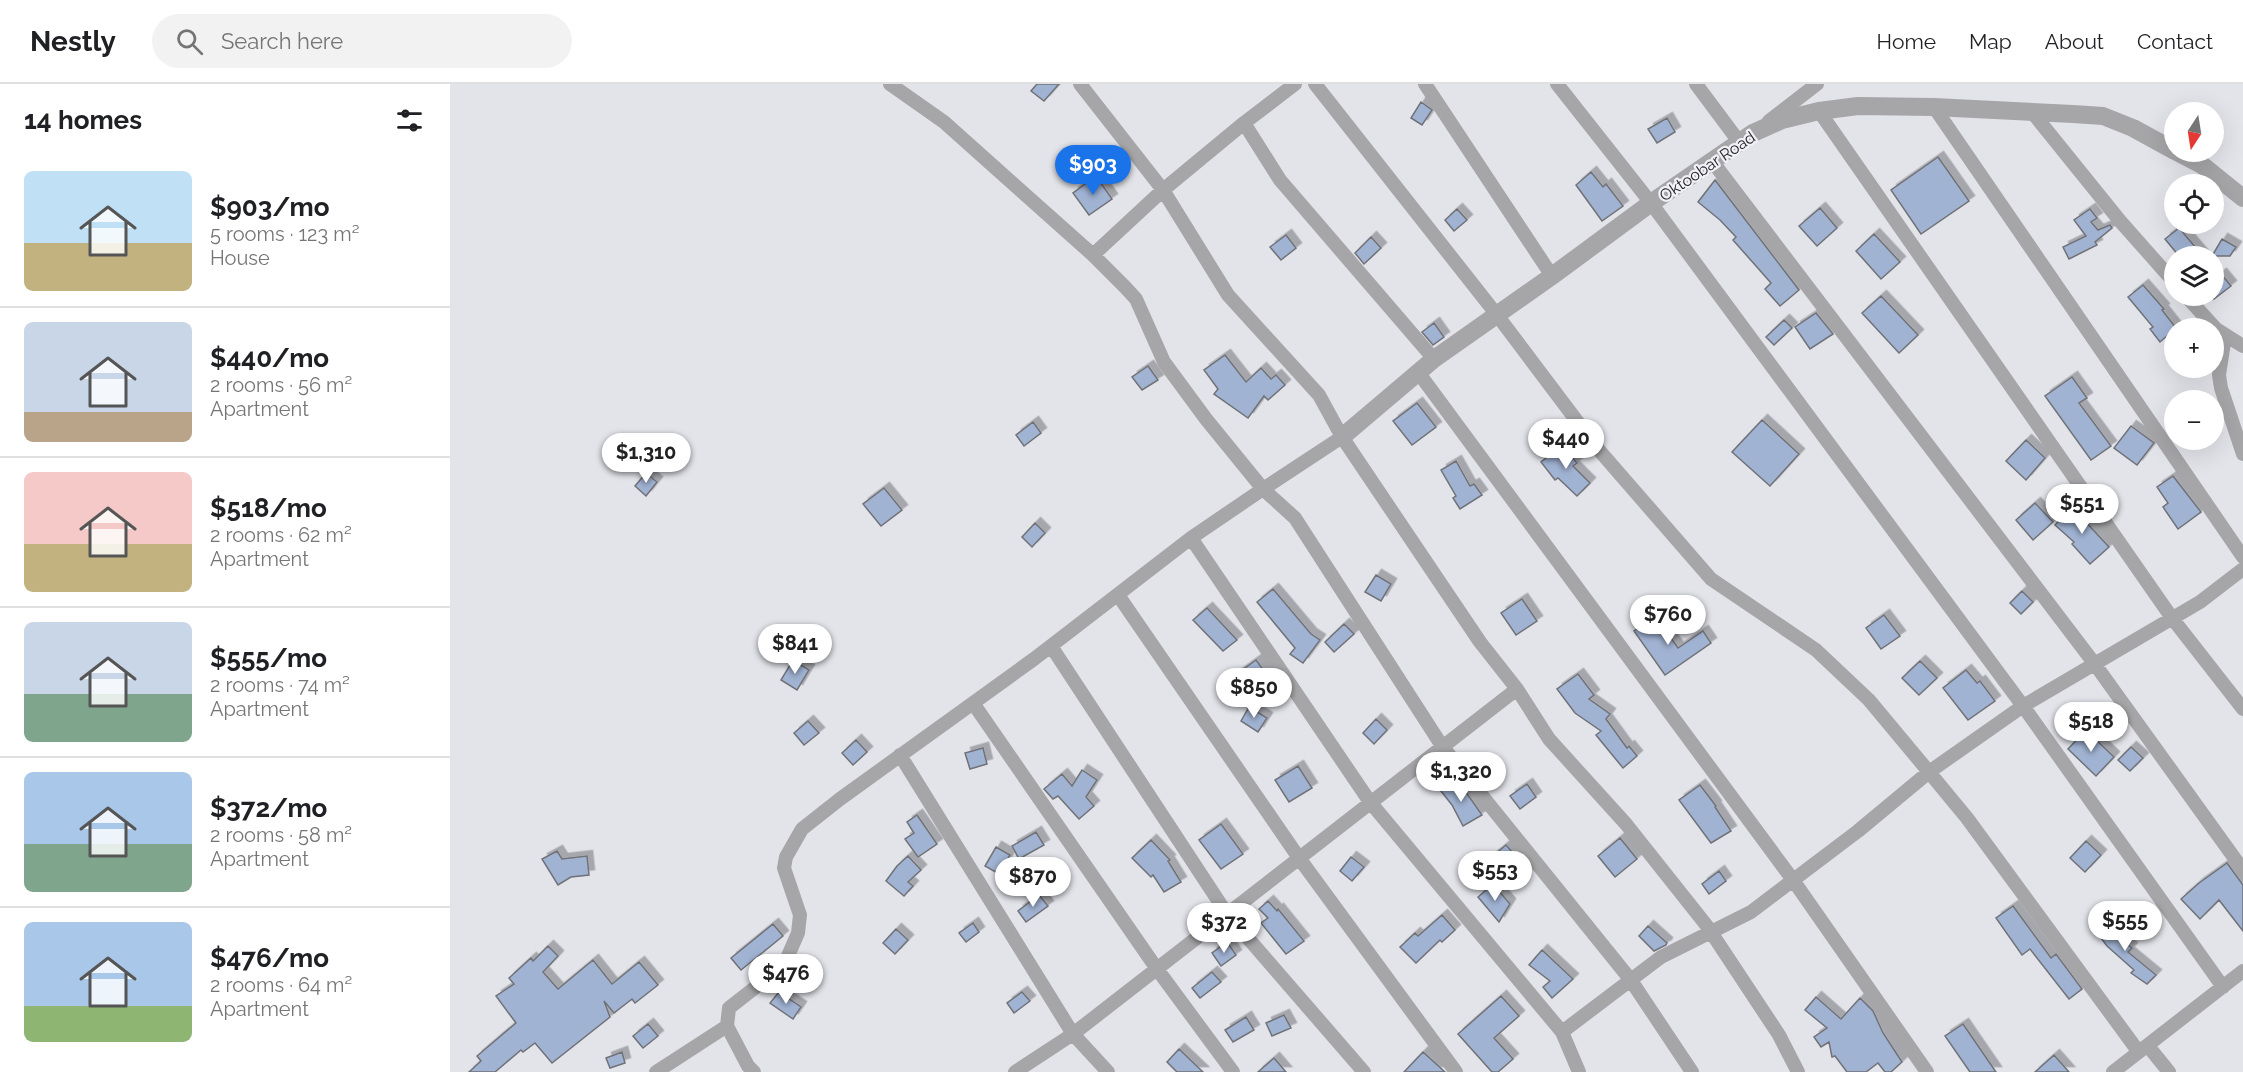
<!DOCTYPE html>
<html lang="en">
<head>
<meta charset="utf-8">
<style>
  body { margin:0; font-family:Raleway,sans-serif; background:#f2f2f2; color:#202124; height:100vh; display:flex; flex-direction:column; font-size:22px; white-space:nowrap }
  * { box-sizing:border-box; margin:0 }
  p { font-size:20px; color:#757577 }
  .icon { flex:none; width:33px; height:33px; fill:none; stroke:currentColor; stroke-width:2; stroke-linecap:round; stroke-linejoin:round }
  .map { position:relative; flex:1; overflow:hidden }
  .details { display:flex; flex-direction:column; background:#fff; width:450px }
  .details>* { flex:none }
  .needle { width:39px; rotate:192deg }
  .fabs { position:absolute; left:1714px; top:18px; display:grid; gap:12px }
  .fabs a { display:grid; place-items:center; width:60px; height:60px; border-radius:50%; background:#fff; box-shadow:0 6px 24px #0002; font-size:30px }
  .price { position:absolute; translate:-50% -51px; padding:0 14px; border-radius:21px; background:#fff; color:#222; font-size:20px; line-height:39px; filter:drop-shadow(0 2px 3px #0008) }
  .price::after { content:''; position:absolute; left:50%; top:36px; width:18px; height:14px; margin-left:-9px; background:inherit; clip-path:polygon(0 0,100% 0,50% 100%) }
  .price.active { background:#1a73e8; color:#fff }
  ul { padding:0; list-style:none }
  li { display:flex; align-items:center; gap:18px; height:150px; padding:0 24px }
  li+li { border-top:2px solid #e0e0e0 }
  li span { display:grid; place-items:center; flex:none; width:168px; height:120px; border-radius:9px; color:#555 }
  li>.icon { margin-inline-start:auto }
  span .icon { width:72px; height:72px; fill:#fffc; stroke-width:1 }
  li b { font-size:26px }
  h2 { display:flex; justify-content:space-between; align-items:center; height:72px; padding:0 24px; font-size:26px }
  header { display:flex; align-items:center; gap:36px; box-sizing:border-box; height:84px; padding:0 30px; background:#fff; border-bottom:2px solid #e0e0e0 }
  header strong { font-size:28px }
  nav { display:flex; gap:33px; margin-inline-start:auto; font-size:21px }
  .search { width:420px; height:54px; background:#f2f2f2; display:flex; align-items:center; gap:15px; box-sizing:border-box; padding:0 21px; border-radius:33px; color:#757577; font-size:22px }
  main { display:flex; flex:1; min-height:0 }
  .map>svg:first-child { display:block }
</style>
</head>
<body>
<header>
<strong>Nestly</strong>
<div class="search"><svg class="icon" aria-label="search" viewBox="0 0 24 24"><circle cx="10" cy="10" r="6"/><path d="M15 15l6 6"/></svg>Search here</div>
<nav><a>Home</a><a>Map</a><a>About</a><a>Contact</a></nav>
</header>
<main>
<section class="details">
<h2>14 homes<svg class="icon" aria-label="filters" viewBox="0 0 24 24"><path d="M4 7h16M4 17h16"/><circle cx="9" cy="7" r="2"/><circle cx="15" cy="17" r="2"/></svg></h2>
<ul>
<li><span style="background:linear-gradient(#bfe0f5 60%,#c2b280 0)"><svg class="icon" aria-label="home" viewBox="0 0 24 24"><path d="M3 11l9-7 9 7M6 9v11h12V9"/></svg></span><div><b>$903/mo</b><p>5 rooms · 123 m²</p><p>House</p></div></li>
<li><span style="background:linear-gradient(#c9d6e8 75%,#b9a48a 0)"><svg class="icon" aria-label="home" viewBox="0 0 24 24"><path d="M3 11l9-7 9 7M6 9v11h12V9"/></svg></span><div><b>$440/mo</b><p>2 rooms · 56 m²</p><p>Apartment</p></div></li>
<li><span style="background:linear-gradient(#f6c9c9 60%,#c2b280 0)"><svg class="icon" aria-label="home" viewBox="0 0 24 24"><path d="M3 11l9-7 9 7M6 9v11h12V9"/></svg></span><div><b>$518/mo</b><p>2 rooms · 62 m²</p><p>Apartment</p></div></li>
<li><span style="background:linear-gradient(#c9d6e8 60%,#7fa58c 0)"><svg class="icon" aria-label="home" viewBox="0 0 24 24"><path d="M3 11l9-7 9 7M6 9v11h12V9"/></svg></span><div><b>$555/mo</b><p>2 rooms · 74 m²</p><p>Apartment</p></div></li>
<li><span style="background:linear-gradient(#a9c7e8 60%,#7fa58c 0)"><svg class="icon" aria-label="home" viewBox="0 0 24 24"><path d="M3 11l9-7 9 7M6 9v11h12V9"/></svg></span><div><b>$372/mo</b><p>2 rooms · 58 m²</p><p>Apartment</p></div></li>
<li><span style="background:linear-gradient(#a9c7e8 70%,#8fb573 0)"><svg class="icon" aria-label="home" viewBox="0 0 24 24"><path d="M3 11l9-7 9 7M6 9v11h12V9"/></svg></span><div><b>$476/mo</b><p>2 rooms · 64 m²</p><p>Apartment</p></div></li>
</ul>
</section>
<div class="map">
<svg width="1793" height="988" viewBox="0 0 1793 988">
  <defs>
    <filter id="shadow"><feDropShadow dx="5.5" dy="-5.5" stdDeviation="0" flood-color="#0004"/></filter>
  </defs>
  <rect width="100%" height="100%" fill="#e3e4ea"/>
  <!-- building -->
  <path fill="#a1b3d3" stroke="#707277" stroke-width="1.5" filter="url(#shadow)" d="M587,0H609L594,17L581,7Z
    M971,18L982,26L972,41L961,34Z
    M1217,34L1225,48L1207,59L1198,45Z
    M1488,73L1519,117L1471,150L1441,106Z
    M1141,88L1153,103L1156,100L1173,122L1152,137L1126,101Z
    M646,92L662,115L639,131L623,109Z
    M1265,96L1349,206L1330,222L1315,205L1321,199L1283,156L1286,153L1270,136L1248,118Z
    M1370,124L1387,144L1367,162L1349,142Z
    M1007,125L1017,136L1004,147L995,136Z
    M1640,125L1647,134L1641,138L1648,146L1660,141L1662,144L1645,158L1647,161L1619,175L1613,163L1636,152L1624,136Z
    M1729,144L1753,172H1729L1715,155Z
    M1424,150L1450,178L1431,195L1406,167Z
    M836,151L846,164L831,176L820,163Z
    M921,153L931,164L914,180L905,169Z
    M1772,155L1786,163L1780,172H1762Z
    M1771,190L1781,202L1764,215V195Z
    M1693,201L1714,225L1712,226L1726,244L1710,258L1700,245L1703,243L1678,213Z
    M1431,212L1468,251L1449,269L1412,229Z
    M1366,229L1383,250L1360,265L1345,243Z
    M1334,236L1342,244L1324,261L1316,253Z
    M984,239L994,253L983,261L972,248Z
    M775,271L796,298L811,284L821,295L826,291L835,301L818,316L814,312L798,334L764,310L768,305L754,286Z
    M698,282L708,296L692,306L682,293Z
    M1622,293L1637,314L1629,319L1661,362L1641,376L1595,312Z
    M967,319L986,343L962,361L943,337Z
    M1312,336L1349,370L1320,402L1282,368Z
    M583,338L591,349L574,362L566,351Z
    M1681,342L1704,359L1687,381L1664,364Z
    M1576,356L1595,374L1576,396L1556,377Z
    M1113,361L1127,379L1123,382L1140,399L1127,412L1108,394L1105,396L1091,378Z
    M1006,377L1020,402L1024,400L1032,411L1010,425L1003,414L1006,412L991,386Z
    M196,389L207,398L196,412L185,402Z
    M1723,392L1751,428L1728,445L1713,423L1718,419L1707,403Z
    M434,404L452,426L431,442L413,420Z
    M1585,419L1603,438L1583,456L1566,436Z
    M1624,421L1636,432L1633,435L1659,463L1640,480L1622,460L1624,458L1605,441Z
    M585,439L595,449L582,463L572,453Z
    M926,491L941,500L931,517L915,508Z
    M823,505L861,550L870,556L853,579L840,570L845,564L807,518Z
    M1572,507L1583,518L1571,530L1560,519Z
    M1072,515L1087,537L1066,551L1051,529Z
    M757,524L787,556L773,567L743,536Z
    M1434,531L1450,552L1431,565L1416,544Z
    M1205,532L1228,564L1253,547L1261,559L1215,591L1184,547Z
    M894,540L904,550L884,568L875,558Z
    M343,576L359,586L347,606L331,596Z
    M806,576L822,598L800,614L784,592Z
    M1470,577L1487,594L1469,611L1452,594Z
    M1516,586L1527,599L1530,597L1545,617L1518,636L1493,604Z
    M1128,590L1144,611L1139,615L1160,630L1156,635L1177,664L1179,662L1187,672L1173,684L1146,651L1151,647L1125,629L1107,605Z
    M799,623L817,634L808,648L791,637Z
    M926,635L937,646L924,660L913,649Z
    M358,637L369,649L354,661L344,649Z
    M1636,646L1664,673L1646,692L1618,665Z
    M406,656L417,668L403,681L392,669Z
    M1681,663L1693,674L1680,687L1668,676Z
    M533,664L537,680L520,685L515,669Z
    M848,682L862,704L839,718L825,696Z
    M632,686L647,696L636,713L644,722L629,735L608,712L603,715L594,705L612,690L622,702Z
    M1006,694L1032,731L1013,742L1002,721L991,707Z
    M1077,700L1086,713L1070,725L1060,712Z
    M1250,701L1266,722L1265,723L1281,747L1261,759L1229,716Z
    M467,731L487,760L468,773L455,755L464,749L457,738Z
    M771,740L793,770L771,785L749,756Z
    M586,748L594,761L569,775L562,762Z
    M1170,754L1187,775L1165,793L1148,772Z
    M701,756L720,776L718,777L731,798L714,808L703,791L701,793L682,774Z
    M1636,757L1651,771L1635,788L1620,774Z
    M1056,761L1064,770L1047,784L1039,775Z
    M546,763L560,771L549,790L535,782Z
    M107,767L112,775L137,772L139,791L121,793L108,801L92,775Z
    M458,772L471,786L458,798L463,802L454,812L436,797L447,782Z
    M901,773L914,783L902,797L890,787Z
    M1777,779L1793,801V847L1769,816L1750,835L1731,815L1749,799Z
    M1269,787L1276,797L1259,810L1252,800Z
    M1043,800L1060,820L1049,838L1028,813Z
    M589,811L598,822L576,838L568,827Z
    M818,817L827,827L828,825L854,857L836,870L811,839L818,834L809,825Z
    M1563,822L1601,874L1606,870L1632,905L1619,915L1580,865L1572,871L1546,834Z
    M992,831L1005,846L992,858L990,856L966,879L950,863L965,849L968,852Z
    M1663,838L1675,853L1672,856L1682,864L1678,868L1706,891L1697,900L1681,889L1684,886L1657,862L1648,850Z
    M523,839L529,848L516,858L509,849Z
    M323,840L333,852L291,886L281,874Z
    M1198,842L1217,859L1216,861L1204,867L1189,852Z
    M446,845L458,856L445,870L433,859Z
    M777,858L786,871L771,882L762,869Z
    M98,862L108,872L93,888L108,905L143,876L162,900L189,878L208,901L185,919L182,915L164,929L154,917L160,933L102,979L85,959L73,968L71,966L45,988H19L31,977L27,972L66,939L46,912L64,900L59,894L81,874L83,877Z
    M1092,866L1123,895L1102,914L1093,903L1100,897L1079,881Z
    M762,888L771,898L750,914L742,904Z
    M329,908L351,923L343,935L320,919Z
    M572,908L580,917L564,929L557,919Z
    M1051,912L1069,932L1044,954L1063,975L1048,988H1042L1008,950Z
    M1366,913L1391,935L1410,914L1423,927L1433,949L1452,978L1441,988H1435L1428,979L1416,988H1397L1385,972L1382,973L1379,958L1371,963L1364,953L1377,944L1355,926Z
    M834,931L841,944L822,952L816,939Z
    M796,933L804,946L783,958L775,946Z
    M198,940L208,952L193,964L183,952Z
    M1513,940L1546,988H1520L1495,952Z
    M729,965L753,988H727L717,978Z
    M172,968L175,979L160,984L156,974Z
    M973,968L995,988H954Z
    M1604,971L1619,988H1585Z
    M824,974L836,988H808Z"/>
  <g fill="none" stroke-linecap="round" stroke-linejoin="round">
    <!-- minor -->
    <path stroke="#a6a5a8" stroke-width="14" d="M440,0L494,38L643,171L675,203L686,215L714,278L756,335L813,405L892,353L1030,558L1067,605L1099,655L1176,740L1257,842L1329,951L1348,988
      M630,0L713,106L778,211L869,311L892,353
      M865,0L1047,231L1148,365L1261,495L1366,566L1419,616L1479,688L1573,622L1750,518L1793,485
      M975,0L1102,192
      M1107,0L1201,119L1573,622L1773,903
      M1246,0L1290,59
      M1484,23L1793,473
      M1369,27L1722,534L1793,625
      M1582,28L1670,137L1725,199
      M1319,37L1367,0
      M794,39L830,96L984,275
      M1262,77L1644,579L1793,786
      M643,171L713,106L794,39L845,0
      M1736,212L1766,245L1793,262
      M1775,252L1769,291L1771,304L1793,370
      M968,288L1343,796L1477,988
      M741,454L920,718L1112,948
      M668,511L849,774L1006,988
      M601,562L777,830L914,988
      M523,619L707,885L783,988
      M450,671L623,950L658,988
      M1698,962L1719,988
      M206,988L277,942
      M304,988L298,982L277,942L279,924L334,881L348,849L350,831L334,784L336,773L352,745L390,715L584,575L741,454L813,405L845,434L992,662L1180,895L1242,988
      M565,988L623,950L1067,605
      M1129,988L1112,948L1211,873L1301,828L1408,747L1479,688L1517,734L1688,967
      M1663,988L1793,887"/>
    <!-- tertiary -->
    <path stroke="#a6a5a8" stroke-width="18" d="M1727,68L1752,81L1793,114
      M892,353L984,275L1102,192L1201,119L1303,49L1332,36L1369,27L1408,22L1484,23L1623,30L1653,32L1683,44L1725,67"/>
  </g>
  <g text-anchor="middle" stroke-width="4.5" stroke-linejoin="round" paint-order="stroke">
    <!-- street labels -->
    <g font-size="16" fill="#262629" stroke="#f1f1f7">
      <text transform="translate(1257 82) rotate(-34)" y="6">Oktoobar Road</text>
    </g>
  </g>
</svg>
<div class="fabs">
<a><svg class="needle" viewBox="-14 -14 28 28"><path d="M0-13l5 13h-10z" fill="#e53935"/><path d="M0 13l5-13h-10z" fill="#757577"/></svg></a>
<a><svg class="icon" aria-label="locate" viewBox="0 0 24 24"><circle cx="12" cy="12" r="6"/><path d="M12 2v4M12 18v4M2 12h4M18 12h4"/></svg></a>
<a><svg class="icon" aria-label="layers" viewBox="0 0 24 24"><path d="M12 4l9 5-9 5-9-5zM3 14l9 5 9-5"/></svg></a>
<a>+</a>
<a>−</a>
</div>
<b class="price active" style="left:643px;top:112px">$903</b>
<b class="price" style="left:1116px;top:386px">$440</b>
<b class="price" style="left:196px;top:400px">$1,310</b>
<b class="price" style="left:1632px;top:451px">$551</b>
<b class="price" style="left:1218px;top:562px">$760</b>
<b class="price" style="left:345px;top:591px">$841</b>
<b class="price" style="left:804px;top:635px">$850</b>
<b class="price" style="left:1641px;top:669px">$518</b>
<b class="price" style="left:1011px;top:719px">$1,320</b>
<b class="price" style="left:1045px;top:818px">$553</b>
<b class="price" style="left:583px;top:824px">$870</b>
<b class="price" style="left:1675px;top:868px">$555</b>
<b class="price" style="left:774px;top:870px">$372</b>
<b class="price" style="left:336px;top:921px">$476</b>
</div>
</main>
</body>
</html>
